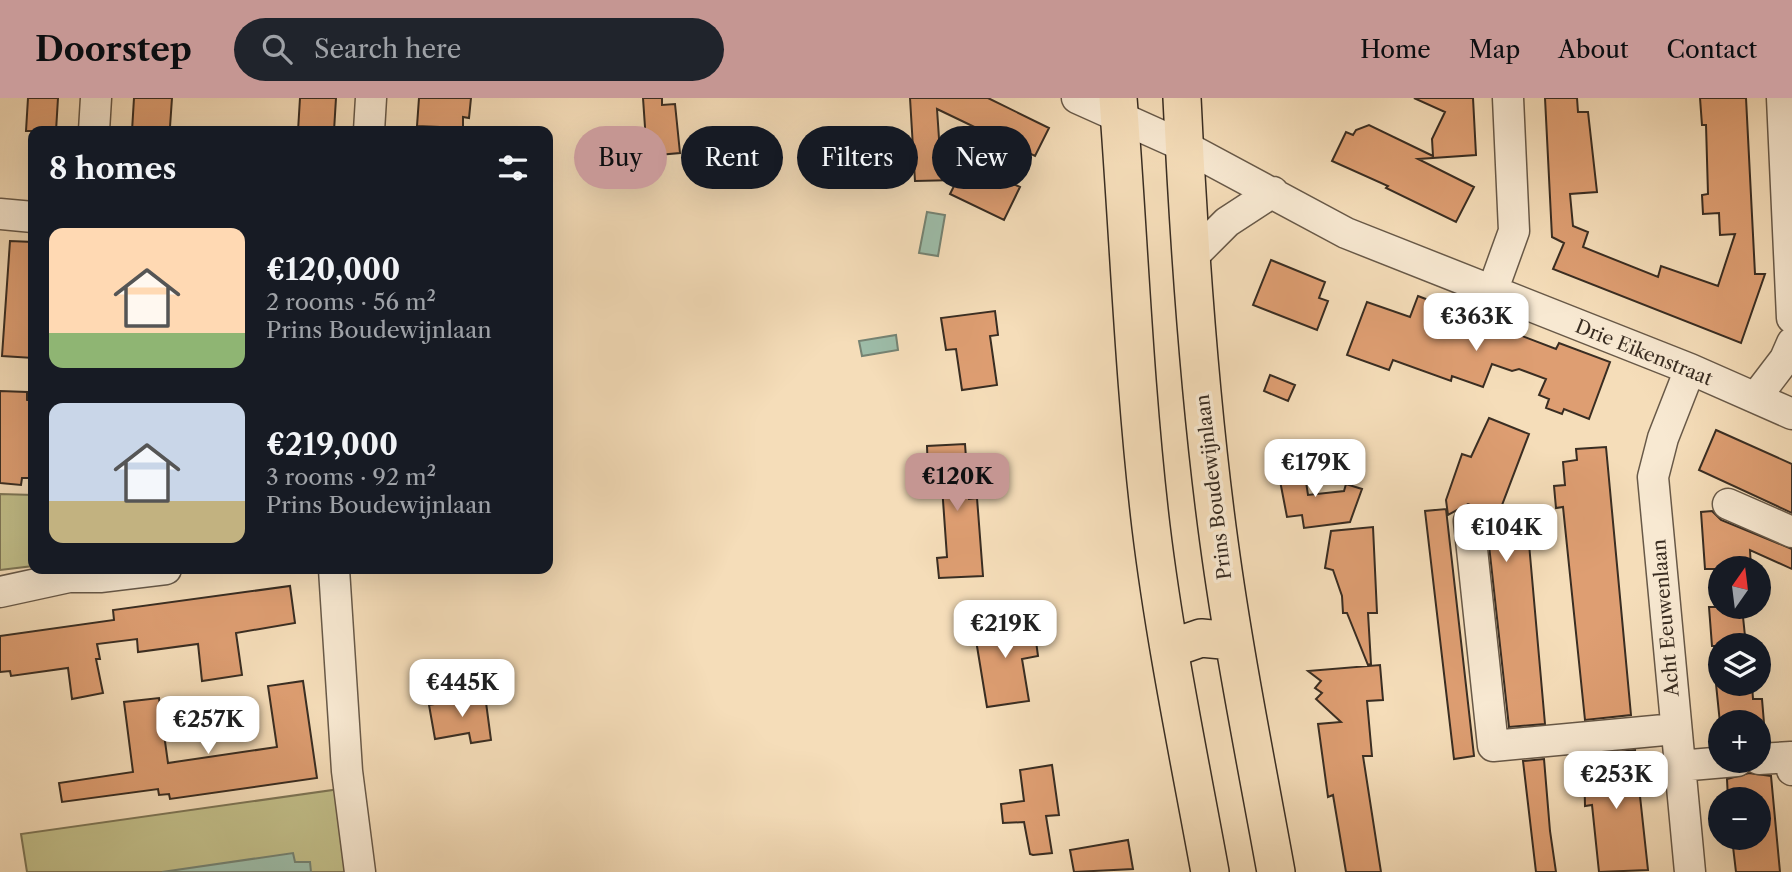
<!DOCTYPE html>
<html lang="en">
<head>
<meta charset="utf-8">
<style>
  body { margin:0; font-family:"Libre Caslon Text",serif; background:#20242c; color:#f1f3f6; height:100vh; display:flex; flex-direction:column; font-size:26px; white-space:nowrap }
  * { box-sizing:border-box; margin:0 }
  p { font-size:23px; color:#9ea1a6 }
  .icon { flex:none; width:38px; height:38px; fill:none; stroke:currentColor; stroke-width:2; stroke-linecap:round; stroke-linejoin:round }
  .map { position:relative; flex:1; overflow:hidden }
  .side { position:absolute; left:28px; top:28px; width:525px; height:448px; display:flex; flex-direction:column; background:#171b24; border-radius:14px; box-shadow:0 7px 28px #0002 }
  .side>* { flex:none }
  .guide { position:absolute; left:574px; top:28px; width:665px; height:63px; display:flex; gap:14px }
  .needle { width:46px; rotate:14deg }
  .buttons { position:absolute; left:1708px; top:458px; display:grid; gap:14px }
  .buttons a { display:grid; place-items:center; width:63px; height:63px; border-radius:50%; background:#171b24; box-shadow:0 7px 28px #0002; font-size:35px }
  .price { position:absolute; translate:-50% -60px; padding:0 16px; border-radius:14px; background:#fff; color:#222; font-size:23px; line-height:46px; filter:drop-shadow(0 2px 4px #0008) }
  .price::after { content:''; position:absolute; left:50%; top:42px; width:21px; height:16px; margin-left:-10px; background:inherit; clip-path:polygon(0 0,100% 0,50% 100%) }
  .price.selected { background:#c59692; color:#111 }
  ul { padding:0; list-style:none }
  li { display:flex; align-items:center; gap:21px; height:175px; padding:0 21px }
  li span { display:grid; place-items:center; flex:none; width:196px; height:140px; border-radius:14px; color:#555 }
  li>.icon { margin-inline-start:auto }
  span .icon { width:84px; height:84px; fill:#fffc; stroke-width:1 }
  li b { font-size:30px }
  h2 { display:flex; justify-content:space-between; align-items:center; height:84px; padding:0 21px; font-size:30px }
  .tag { padding:0 24px; border-radius:32px; background:#171b24; box-shadow:0 7px 28px #0002; font-size:24px; line-height:63px }
  .tag.selected { background:#c59692; color:#111 }
  header { display:flex; align-items:center; gap:42px; box-sizing:border-box; height:98px; padding:0 35px; background:#c59692; color:#111 }
  header strong { font-size:33px }
  nav { display:flex; gap:38px; margin-inline-start:auto; font-size:24px }
  .search { width:490px; height:63px; background:#20242c; display:flex; align-items:center; gap:18px; box-sizing:border-box; padding:0 24px; border-radius:38px; color:#9ea1a6; font-size:26px }
  .map>svg:first-child { display:block }
</style>
</head>
<body>
<header>
<strong>Doorstep</strong>
<div class="search"><svg class="icon" aria-label="search" viewBox="0 0 24 24"><circle cx="10" cy="10" r="6"/><path d="M15 15l6 6"/></svg>Search here</div>
<nav><a>Home</a><a>Map</a><a>About</a><a>Contact</a></nav>
</header>
<div class="map">
<svg width="1792" height="774" viewBox="0 0 1792 774">
  <rect width="100%" height="100%" fill="#f5ddb9"/>
  <filter id="stains"><feTurbulence type="fractalNoise" baseFrequency=".00286" numOctaves="4"/><feColorMatrix values="0 0 0 0 .2 0 0 0 0 .09 0 0 0 0 .02 0 0 0 .5 -.17"/></filter>
  <radialGradient id="worn" r=".72"><stop offset=".6" stop-color="#630" stop-opacity="0"/><stop offset="1" stop-color="#630" stop-opacity=".3"/></radialGradient>
  <!-- green -->
  <path fill="#c2bf8a" stroke="#7e7656" stroke-width="2" d="M0,396L33,397V468L0,472Z
    M340,691L347,774H27L21,736Z"/>
  <!-- water -->
  <path fill="#9dbda9" stroke="#758373" stroke-width="2" d="M927,114L945,117L938,158L919,155Z
    M896,237L898,252L862,258L859,243Z
    M293,755L295,764H310L311,774H162Z"/>
  <!-- building -->
  <path fill="#de9e72" stroke="#392d22" stroke-width="2" d="M28,0H58L56,33H26Z
    M134,0H172L170,29L167,33H132Z
    M300,0H336L334,33H298Z
    M419,0H471L469,20L463,19V30L417,28Z
    M643,0H662V7L675,6L680,55L647,58Z
    M910,0H988L1049,30L1035,58L937,11L940,55L966,66L967,64L1020,89L1004,122L950,96L957,82L915,83Z
    M1414,0H1473L1476,57L1418,61L1474,89L1456,124L1386,90L1388,88L1332,63L1346,34L1353,37L1356,32L1369,27L1433,58L1432,41L1445,14Z
    M1545,0H1577L1578,14H1588L1597,94L1570,96L1573,128L1588,134L1583,149L1658,179L1661,168L1718,188L1735,136L1720,137L1719,115L1703,116L1702,97L1708,96L1706,27H1702L1700,0H1746L1755,176H1765L1741,245L1553,171L1564,145L1552,139Z
    M10,143L33,144V260L2,258Z
    M1271,162L1325,184L1319,200L1328,203L1317,232L1253,207Z
    M1418,198L1556,251L1559,245L1610,264L1589,321L1564,311L1562,316L1546,310L1549,301L1539,297L1546,281L1519,271L1512,273L1492,266L1483,289L1452,278L1451,283L1393,262L1389,272L1347,257L1367,204L1410,219Z
    M995,213L998,237L990,238L997,287L962,292L956,251L946,252L941,220Z
    M1270,277L1295,287L1288,303L1264,293Z
    M0,293L27,294V302L33,303L32,380H22L21,387L0,385Z
    M1489,320L1529,336L1499,415L1526,412L1545,626L1509,629L1486,420L1483,412L1468,406L1448,417L1446,402L1462,356L1471,359Z
    M1716,332L1792,366V415L1699,372Z
    M965,346L969,401L977,400L983,478L939,480L937,460L947,459L941,374L928,375L927,348Z
    M1606,349L1631,617L1585,622L1563,409L1556,410L1554,388L1565,387L1563,364L1577,362L1576,351Z
    M1303,364L1308,397L1344,393L1346,386L1362,391L1350,424L1304,430L1302,417L1287,419L1277,367Z
    M1446,411L1474,658L1454,661L1425,413Z
    M1712,413L1721,422L1792,451V471L1750,452L1751,471H1705L1701,414Z
    M1373,429L1377,515H1368L1371,566L1368,567L1347,515H1343L1342,498L1333,472L1325,470L1331,433Z
    M290,488L295,525L236,535L242,577L202,583L198,546L138,554L137,541L97,546L100,561H96L103,595L72,601L68,570L11,578L10,573L0,574V538L114,522L113,512Z
    M1709,509H1742L1746,548H1712Z
    M1033,521L1038,558L1022,561L1029,603L987,609L974,530Z
    M1380,567L1383,602L1367,603L1372,658H1363L1381,774H1346L1333,697L1328,699L1318,626L1341,624L1316,601L1322,595L1315,590L1321,583L1308,573Z
    M303,583L317,680L170,701L169,696L159,697L158,691L62,704L59,685L133,674L124,604L159,600L168,665L277,649L268,588Z
    M1716,586H1752L1753,601H1762L1764,625H1720Z
    M485,597L491,642L471,645L469,635L435,641L429,607Z
    M1635,652L1648,772L1599,774L1592,707L1585,708L1584,662L1591,661L1590,657Z
    M1544,661L1550,733L1556,774H1536L1523,663Z
    M1052,667L1059,717L1046,718L1052,755L1033,757L1030,756L1024,724L1003,725L1001,706L1024,703L1020,672Z
    M1749,675L1771,678L1780,774H1736L1732,740H1759V702H1728L1727,681Z
    M1128,742L1133,771L1074,774L1070,752Z"/>
  <g fill="none" stroke-linecap="round" stroke-linejoin="round">
    <!-- minor casing -->
    <g stroke="#685948" stroke-width="33">
      <path id="minor" d="M1077,0L1184,48L1346,135L1690,271L1792,316
        M1782,0L1792,220
        M94,33L96,0
        M369,33L371,0
        M0,116L33,119
        M1190,161L1227,124L1273,94
        M1492,194L1514,133L1508,0
        M1690,271L1663,340L1653,379L1690,774
        M1756,299L1785,261L1792,245
        M1728,406L1792,434
        M1469,423L1493,648L1675,631
        M334,471L347,673L360,774
        M0,494L69,479H100L166,471
        M1759,661L1791,659L1792,672
        M1679,668L1737,663"/>
    </g>
    <!-- major casing -->
    <g stroke="#392d22" stroke-width="40">
      <path id="major" d="M1118,0C1129,143 1134,286 1151,429C1165,544 1189,659 1210,774
        M1182,0C1189,149 1199,297 1219,444C1234,555 1256,664 1276,774
        M1169,551L1201,540L1233,543"/>
    </g>
    <!-- minor -->
    <use href="#minor" stroke="#f8e9d2" stroke-width="30"/>
    <!-- major -->
    <use href="#major" stroke="#f5ddb9" stroke-width="37"/>
  </g>
  <g text-anchor="middle" stroke-width="7" stroke-linejoin="round" paint-order="stroke">
    <!-- street labels -->
    <g font-size="19" fill="#392d22" stroke="#f8e9d2">
      <text transform="translate(1644 254) rotate(22)" y="7">Drie Eikenstraat</text>
      <text transform="translate(1213 389) rotate(-97)" y="7">Prins Boudewijnlaan</text>
      <text transform="translate(1665 520) rotate(-95)" y="7">Acht Eeuwenlaan</text>
    </g>
  </g>
  <rect width="100%" height="100%" filter="url(#stains)"/>
  <rect width="100%" height="100%" fill="url(#worn)"/>
</svg>
<div class="buttons">
<a><svg class="needle" viewBox="-14 -14 28 28"><path d="M0-13l5 13h-10z" fill="#e53935"/><path d="M0 13l5-13h-10z" fill="#9ea1a6"/></svg></a>
<a><svg class="icon" aria-label="layers" viewBox="0 0 24 24"><path d="M12 4l9 5-9 5-9-5zM3 14l9 5 9-5"/></svg></a>
<a>+</a>
<a>−</a>
</div>
<b class="price" style="left:1476px;top:255px">€363K</b>
<b class="price" style="left:1315px;top:401px">€179K</b>
<b class="price selected" style="left:957px;top:415px">€120K</b>
<b class="price" style="left:1506px;top:466px">€104K</b>
<b class="price" style="left:1005px;top:562px">€219K</b>
<b class="price" style="left:462px;top:621px">€445K</b>
<b class="price" style="left:208px;top:658px">€257K</b>
<b class="price" style="left:1616px;top:713px">€253K</b>
<div class="guide">
<a class="tag selected">Buy</a>
<a class="tag">Rent</a>
<a class="tag">Filters</a>
<a class="tag">New</a>
</div>
<section class="side">
<h2>8 homes<svg class="icon" aria-label="filters" viewBox="0 0 24 24"><path d="M4 7h16M4 17h16"/><circle cx="9" cy="7" r="2"/><circle cx="15" cy="17" r="2"/></svg></h2>
<ul>
<li><span style="background:linear-gradient(#ffd9b3 75%,#8fb573 0)"><svg class="icon" aria-label="home" viewBox="0 0 24 24"><path d="M3 11l9-7 9 7M6 9v11h12V9"/></svg></span><div><b>€120,000</b><p>2 rooms · 56 m²</p><p>Prins Boudewijnlaan</p></div></li>
<li><span style="background:linear-gradient(#c9d6e8 70%,#c2b280 0)"><svg class="icon" aria-label="home" viewBox="0 0 24 24"><path d="M3 11l9-7 9 7M6 9v11h12V9"/></svg></span><div><b>€219,000</b><p>3 rooms · 92 m²</p><p>Prins Boudewijnlaan</p></div></li>
</ul>
</section>
</div>
</body>
</html>
